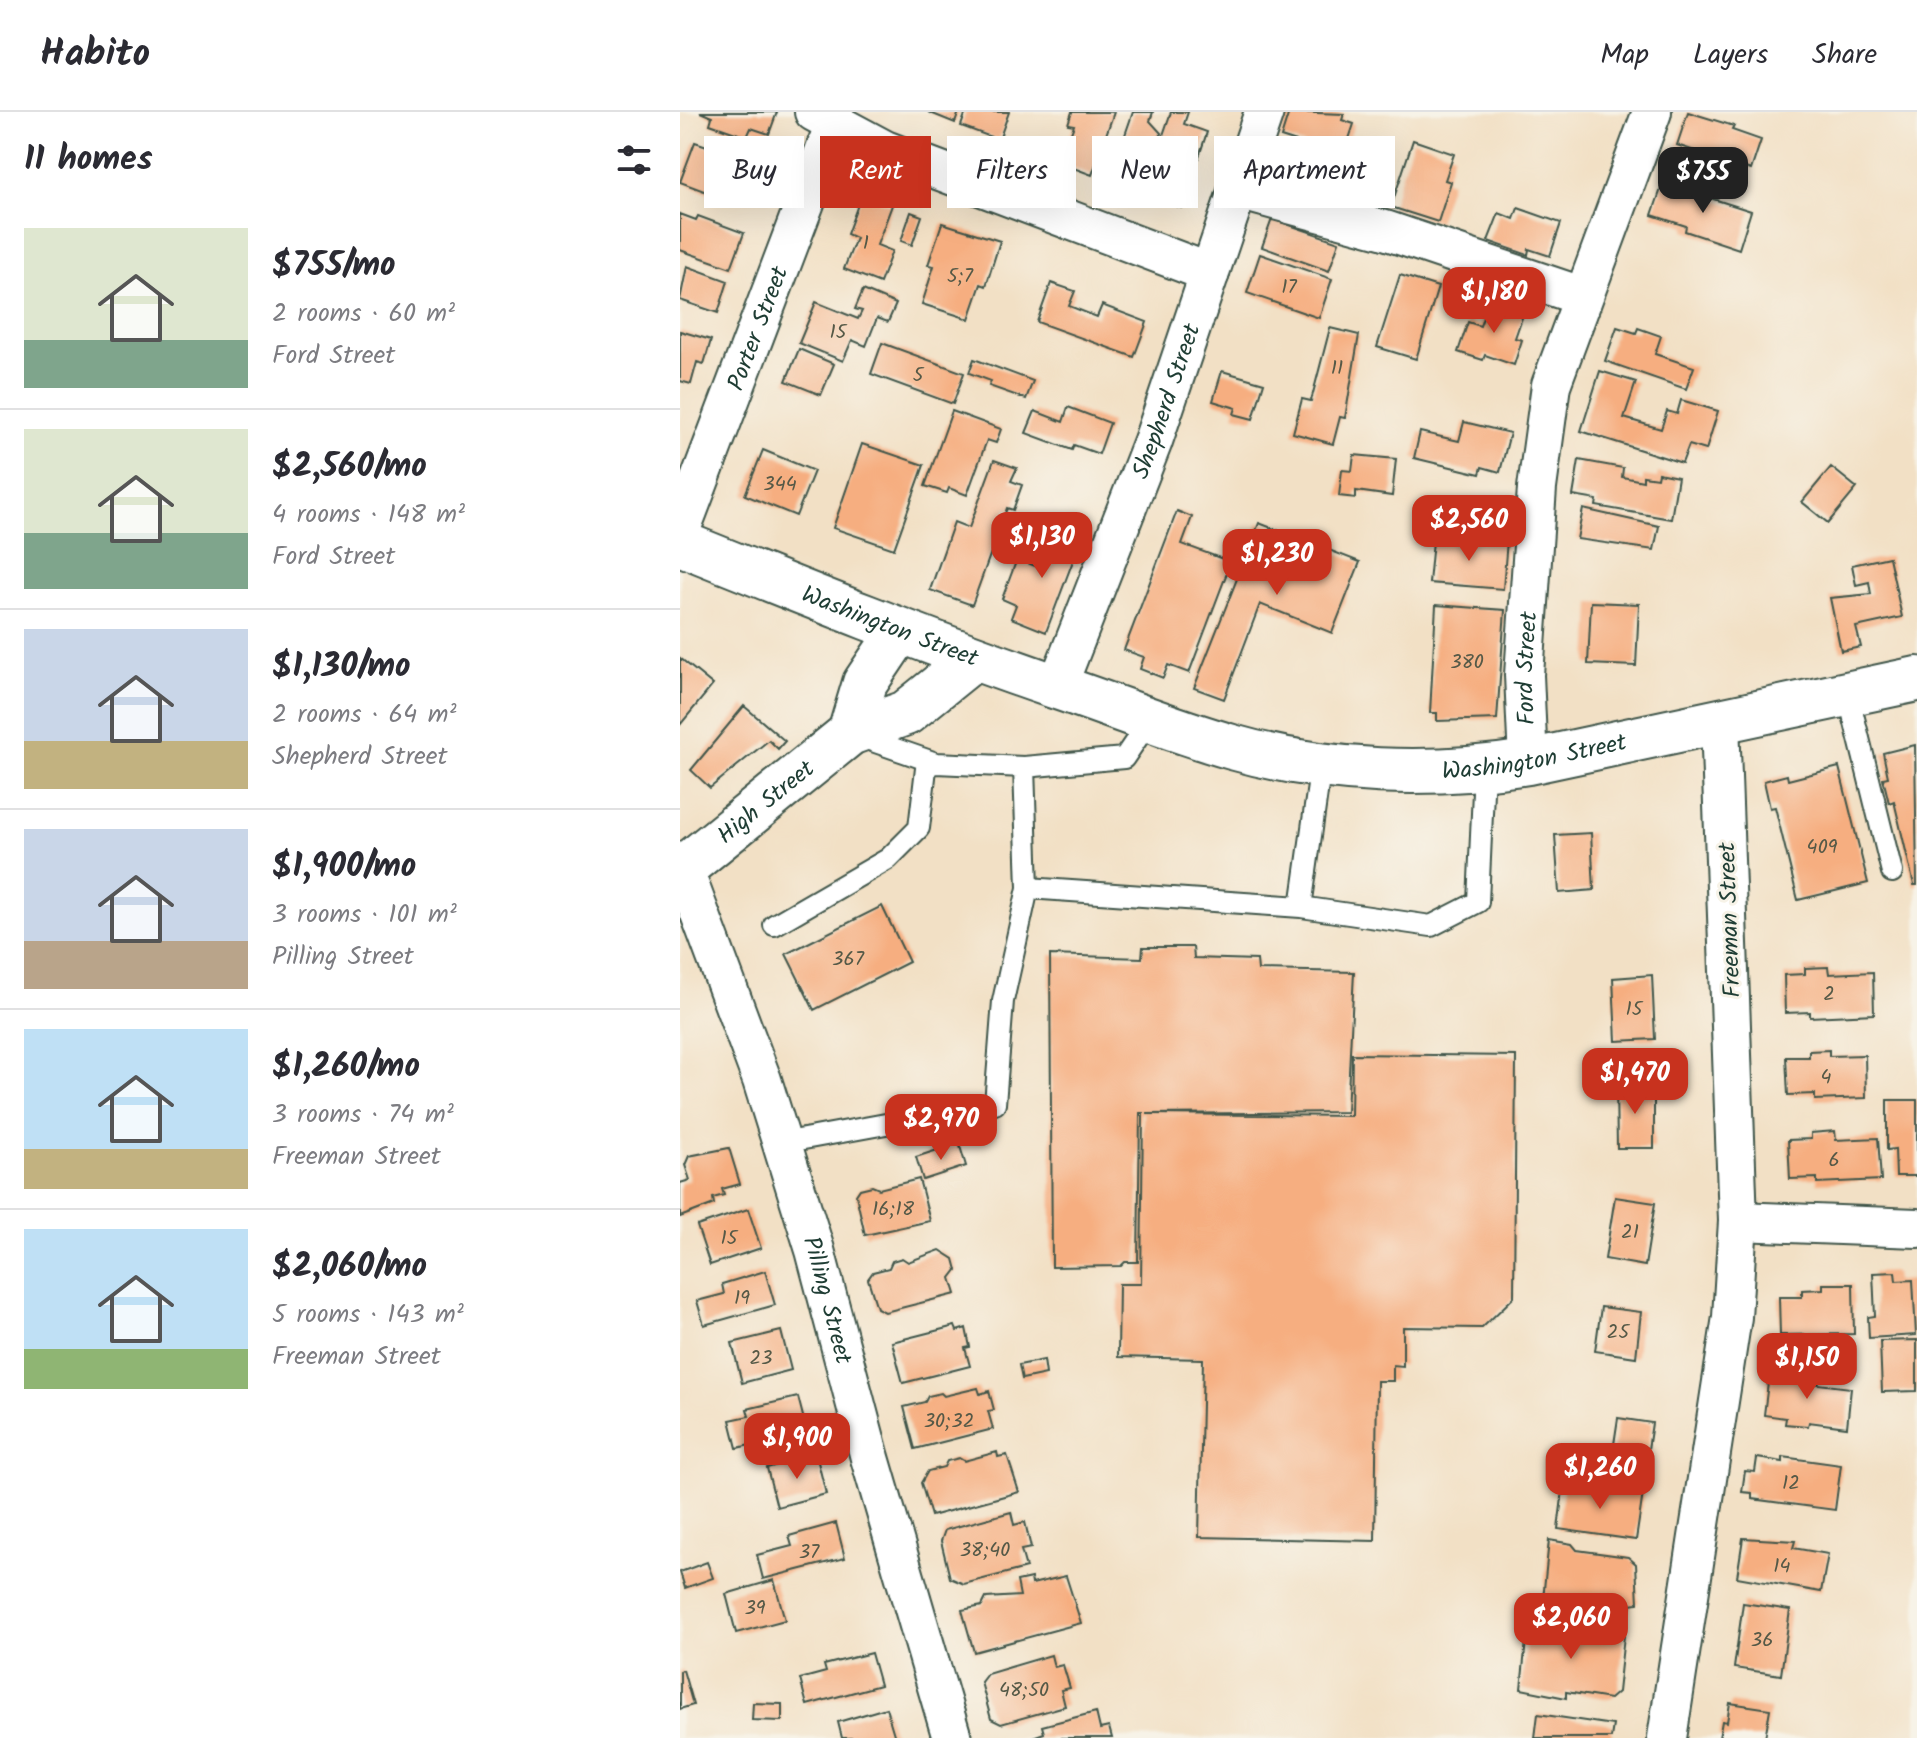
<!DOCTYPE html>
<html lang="en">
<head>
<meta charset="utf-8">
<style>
  body { margin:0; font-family:Kalam,sans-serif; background:#f2f2f3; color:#2b2b33; height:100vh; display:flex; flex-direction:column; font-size:30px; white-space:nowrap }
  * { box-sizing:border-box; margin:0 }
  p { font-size:26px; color:#7c7c81 }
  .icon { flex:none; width:44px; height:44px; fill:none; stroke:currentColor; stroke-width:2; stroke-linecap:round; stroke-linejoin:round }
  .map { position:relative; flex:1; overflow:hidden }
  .sheet { display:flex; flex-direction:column; background:#fff; width:680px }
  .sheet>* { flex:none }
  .hud { position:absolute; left:24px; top:24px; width:760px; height:72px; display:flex; gap:16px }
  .price { position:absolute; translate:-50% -68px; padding:0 18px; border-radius:16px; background:#c8321e; color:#fff; font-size:26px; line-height:52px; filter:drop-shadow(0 2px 4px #0008) }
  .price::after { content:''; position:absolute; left:50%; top:48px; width:24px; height:18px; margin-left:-12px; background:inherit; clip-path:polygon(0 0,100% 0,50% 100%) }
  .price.active { background:#222; color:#fff }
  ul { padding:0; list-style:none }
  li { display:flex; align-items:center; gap:24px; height:200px; padding:0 24px }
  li+li { border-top:2px solid #e1e1e2 }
  li span { display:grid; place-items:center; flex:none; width:224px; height:160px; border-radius:0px; color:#555 }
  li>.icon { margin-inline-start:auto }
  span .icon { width:96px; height:96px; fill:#fffc; stroke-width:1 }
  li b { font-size:34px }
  h2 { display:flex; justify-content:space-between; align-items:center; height:96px; padding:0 24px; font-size:34px }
  .tag { padding:0 28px; border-radius:0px; background:#fff; box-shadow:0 8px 32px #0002; font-size:28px; line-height:72px }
  .tag.active { background:#c8321e; color:#fff }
  header { display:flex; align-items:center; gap:48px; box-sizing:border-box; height:112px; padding:0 40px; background:#fff; border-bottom:2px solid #e1e1e2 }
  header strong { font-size:38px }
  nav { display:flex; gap:44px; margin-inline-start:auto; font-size:28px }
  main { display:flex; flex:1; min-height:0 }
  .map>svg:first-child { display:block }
</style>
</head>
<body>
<header>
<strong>Habito</strong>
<nav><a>Map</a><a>Layers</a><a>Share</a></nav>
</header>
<main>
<section class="sheet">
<h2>11 homes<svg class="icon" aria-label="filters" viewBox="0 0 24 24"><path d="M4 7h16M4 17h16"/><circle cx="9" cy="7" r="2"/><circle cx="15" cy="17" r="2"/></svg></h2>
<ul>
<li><span style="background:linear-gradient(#dfe7d0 70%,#7fa58c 0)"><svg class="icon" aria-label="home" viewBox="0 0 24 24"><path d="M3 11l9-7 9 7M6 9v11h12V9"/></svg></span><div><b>$755/mo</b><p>2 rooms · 60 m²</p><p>Ford Street</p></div></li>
<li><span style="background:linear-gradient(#dfe7d0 65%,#7fa58c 0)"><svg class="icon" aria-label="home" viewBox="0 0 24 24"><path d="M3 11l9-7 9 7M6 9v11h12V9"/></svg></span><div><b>$2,560/mo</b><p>4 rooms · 148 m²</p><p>Ford Street</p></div></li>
<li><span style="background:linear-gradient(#c9d6e8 70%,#c2b280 0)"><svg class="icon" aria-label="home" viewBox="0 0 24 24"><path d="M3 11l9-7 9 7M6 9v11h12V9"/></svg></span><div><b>$1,130/mo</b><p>2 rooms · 64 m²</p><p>Shepherd Street</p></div></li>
<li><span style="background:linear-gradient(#c9d6e8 70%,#b9a48a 0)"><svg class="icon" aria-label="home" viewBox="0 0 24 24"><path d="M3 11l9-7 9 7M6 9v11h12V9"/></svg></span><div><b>$1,900/mo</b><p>3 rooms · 101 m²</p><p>Pilling Street</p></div></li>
<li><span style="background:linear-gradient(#bfe0f5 75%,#c2b280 0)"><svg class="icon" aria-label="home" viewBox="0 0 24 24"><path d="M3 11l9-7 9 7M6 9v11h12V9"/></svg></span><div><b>$1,260/mo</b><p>3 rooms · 74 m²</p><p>Freeman Street</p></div></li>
<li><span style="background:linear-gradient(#bfe0f5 75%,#8fb573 0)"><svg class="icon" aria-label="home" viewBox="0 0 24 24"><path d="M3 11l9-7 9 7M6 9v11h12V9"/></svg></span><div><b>$2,060/mo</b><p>5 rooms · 143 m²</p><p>Freeman Street</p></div></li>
</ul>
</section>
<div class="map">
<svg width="1237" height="1626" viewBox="0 0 1237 1626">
  <rect width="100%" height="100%" fill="#f7f3e8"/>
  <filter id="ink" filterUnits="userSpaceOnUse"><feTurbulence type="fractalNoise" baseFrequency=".0125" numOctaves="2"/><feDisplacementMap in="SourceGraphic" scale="16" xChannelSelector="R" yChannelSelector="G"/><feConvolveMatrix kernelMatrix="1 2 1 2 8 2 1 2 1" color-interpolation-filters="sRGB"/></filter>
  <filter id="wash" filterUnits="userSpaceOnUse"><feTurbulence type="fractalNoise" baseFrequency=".006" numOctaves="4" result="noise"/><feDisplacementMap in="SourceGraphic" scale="32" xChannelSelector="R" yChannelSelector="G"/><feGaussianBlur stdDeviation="1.8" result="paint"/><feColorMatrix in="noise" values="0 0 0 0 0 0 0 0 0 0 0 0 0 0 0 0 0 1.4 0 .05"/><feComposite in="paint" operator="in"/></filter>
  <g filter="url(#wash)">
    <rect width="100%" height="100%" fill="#f2e0c5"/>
    <g id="blocks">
      <!-- building -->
      <path fill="#f6ae80" d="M20,0H97L89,22L71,16L67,25L30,12L32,5Z
        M248,0H279L275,11Z
        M286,0H329L319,28L281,14Z
        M392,0H434L412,63L380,51L394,13L388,12Z
        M453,0H473L470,9L481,21L461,81L429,69L436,47L433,39L437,28L444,26Z
        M491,0H508L504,12L527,20L502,96L470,85L478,60L471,58Z
        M609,0L664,2L662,8L674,12L663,45L601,25Z
        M1008,0L1054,14L1052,18L1081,28L1071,58L997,33Z
        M733,28L774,42L765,68L771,70L758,110L711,95Z
        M15,30L39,38L40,34L61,41L59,46L82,55L69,89L50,82L48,88L0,70Z
        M983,71L1071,99L1059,137L1005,119L1006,114L972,103Z
        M182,82L212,93L197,133L212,139L200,171L164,157L176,126L167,122Z
        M838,96L881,111L870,144L849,137L848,143L808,129L819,101L834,107Z
        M231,100L242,104L232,133L221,129Z
        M0,102L16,108L18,104L64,121L51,156L0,138Z
        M592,107L659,130L649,159L582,135Z
        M262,111L320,129L306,174L301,172L289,207L242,192L254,154L248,153Z
        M580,142L652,167L639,206L567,181Z
        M7,154L48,169L38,201L0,188Z
        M720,163L758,175L736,247L697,235Z
        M371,171L395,179L389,194L417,205L422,193L467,210L454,245L357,210Z
        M183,178L216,192L208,210L197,206L186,234L172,228L163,249L119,231L136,190L178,207L182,199L175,197Z
        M809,189L844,200L835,226L842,228L834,253L805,243L803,248L778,240L788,210L800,214Z
        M937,215L956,221L958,216L981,224L975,242L1014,255L1006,277L925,249Z
        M650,216L679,223L665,306L660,305L653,332L613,321L622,287L631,289Z
        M0,219L31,228L24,252L17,250L11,272L0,269Z
        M202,231L284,261L273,292L191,262Z
        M119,237L154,252L141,283L106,269Z
        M294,247L353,269L346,287L309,274L311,269L289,261Z
        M542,259L584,271L573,307L554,302L556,296L533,289Z
        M920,259L956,270L944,306L981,317L987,299L997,302L1001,288L1038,299L1026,338L1009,333L1002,351L901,319Z
        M388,295L430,311L419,342L394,333L392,338L346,321L355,299L383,310Z
        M272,299L321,317L316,331L307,328L287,383L269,376L267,381L245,374Z
        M784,310L830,321L820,360L802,355L800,362L734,346L740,320L779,329Z
        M182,332L244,353L214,437L153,416Z
        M83,338L134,359L116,404L65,383Z
        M674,343L716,347L712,384L676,379V386L659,384L662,358L672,359Z
        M314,348L337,356L331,369L342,373L333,398L327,396L292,493L250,478L274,410L289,416Z
        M899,348L943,356L942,365L963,369V364L977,366L978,361L998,365L991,407L916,394L917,388L893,384Z
        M1151,355L1177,376L1148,411L1122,390Z
        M903,397L979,414L974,438L897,427Z
        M497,399L512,405L502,432L551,450L509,561L488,553L483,566L460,557L464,545L444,538Z
        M579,411L680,450L652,521L580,492L544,587L514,576Z
        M370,413L402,425L366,520L331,506L336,493L322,487L337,447L355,454Z
        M779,424L827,428L823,477L749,471L753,429L778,431Z
        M1209,445L1222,505L1176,515L1181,535L1161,539L1150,486L1191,482L1189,470L1176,473L1172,453Z
        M911,490L959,492L956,554L908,552Z
        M756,493L825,498L817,607L757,609V601H750Z
        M0,546L33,573L0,613Z
        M64,594L105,629L98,637L89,628L30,676L11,658Z
        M1235,633L1237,773H1234L1214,689L1209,691L1203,666L1208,665L1203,641Z
        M1159,655L1188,771L1118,788L1095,695L1090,696L1084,669L1107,663L1108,668Z
        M911,721L914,778L879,781L875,723Z
        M202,794L229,850L134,898L106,842Z
        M463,835H513L514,846L577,848L578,858L674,860L667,1000L467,1002L671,1004L672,942L836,944L834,1185L802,1216L723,1215V1254L713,1253V1269H697L695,1429L519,1425L523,1247L438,1245L439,1172H461L463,1001H460L458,1150H445L441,1154L372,1155L370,843L462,846Z
        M1148,855L1149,862L1193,860L1194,902L1130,905V900L1105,901L1104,863L1125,862V856Z
        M972,863L975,927L936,929L933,866Z
        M1149,938V944L1185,943L1186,986L1135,988V982L1108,983L1106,945H1129V939Z
        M974,971V1036H937L936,972Z
        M1207,988H1237V1064H1216L1215,1037L1207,1038Z
        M1155,1019L1156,1028L1198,1026L1201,1068L1137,1071V1066L1110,1067L1108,1028L1131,1027V1021Z
        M279,1031L286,1054L243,1068L236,1045Z
        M49,1036L60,1072L42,1077L44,1083L33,1086L34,1092L0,1105V1071L10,1068L5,1053L9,1044Z
        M239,1067L250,1109L185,1123L176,1083L180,1077L192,1074L199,1077Z
        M935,1085L975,1091L965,1154L925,1147Z
        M68,1097L81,1136L30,1153L17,1114Z
        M260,1138L274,1147L277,1158L271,1166L276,1182L205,1200L197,1196L188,1167L193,1160L209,1156L212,1149L222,1146L228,1150Z
        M85,1159L95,1193L24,1213L17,1189L44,1182L42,1172Z
        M1215,1160L1216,1169L1233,1168L1236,1223L1189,1226L1188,1205L1195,1204L1193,1161Z
        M1143,1172H1173L1174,1222L1100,1223L1099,1185H1122V1178L1143,1177Z
        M921,1195L961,1200L956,1245L915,1239Z
        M275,1214L277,1219L286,1216L290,1235L285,1236L290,1254L223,1271L212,1230Z
        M101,1219L111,1258L62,1271L52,1231Z
        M1237,1228V1279L1202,1280L1200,1229Z
        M364,1248L366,1262L342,1267L339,1253Z
        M1113,1262L1139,1265L1138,1272L1171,1276L1167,1315L1129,1310L1128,1314L1105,1312L1106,1306L1084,1303L1089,1263L1112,1267Z
        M298,1276L300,1282L309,1279L314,1298L308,1299L313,1317L235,1337L224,1295L245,1290L248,1284L261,1281L264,1284Z
        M118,1285L127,1320L57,1336L50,1308L69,1304L67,1297Z
        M938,1306L972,1311L967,1344L933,1339Z
        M317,1340L318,1345L327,1343L339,1380L251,1404L241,1371L248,1359L264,1355L267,1349L279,1346L284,1349Z
        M136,1342L146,1382L97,1395L87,1356Z
        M1103,1345L1161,1353L1155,1398L1072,1387V1381L1062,1380L1065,1359L1075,1360L1077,1346L1103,1350Z
        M884,1370L963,1381L956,1428L878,1417Z
        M331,1400L334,1413L345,1410L351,1436L341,1438L346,1456L284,1472L270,1466L261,1429L265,1418Z
        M156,1411L165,1446L83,1467L77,1443L112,1434L109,1424Z
        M1063,1426L1115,1429L1113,1436L1148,1442L1141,1480L1057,1465Z
        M869,1428L892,1432L897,1438L948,1445L956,1452L958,1491L951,1492L949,1501L943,1504L889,1495L888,1501L862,1497Z
        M27,1450L33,1466L5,1476L0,1460Z
        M386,1464L401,1511L294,1540L282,1498L302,1494L306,1486L340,1484L337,1469L351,1466L352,1472Z
        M94,1468L105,1508L56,1521L46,1482Z
        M1063,1491L1110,1498L1101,1563L1054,1556Z
        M848,1509L896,1514L895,1519L944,1524L938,1580L930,1587L886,1580V1586L841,1577Z
        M191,1541L200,1573L127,1593L120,1567L146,1560L144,1553Z
        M371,1543L374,1555L383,1553L390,1576L381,1578L385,1594L321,1612L311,1607L301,1570L307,1562Z
        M3,1558L13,1593L0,1597V1559Z
        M73,1591L102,1592V1609L72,1608Z
        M1050,1591L1090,1597L1085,1626H1039L1042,1609L1047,1610Z
        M206,1596L215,1626H162L158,1610Z
        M416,1600L420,1617L429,1615L432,1626H350L364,1621L362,1614Z
        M858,1602L933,1613L931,1626H855Z"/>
    </g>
  </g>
  <g filter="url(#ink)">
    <use href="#blocks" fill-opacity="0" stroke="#3f554a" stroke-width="2"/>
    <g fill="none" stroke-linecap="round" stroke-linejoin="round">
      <!-- service casing -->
      <g stroke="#3f554a" stroke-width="24">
        <path id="service" d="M1168,582L1212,760
          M178,624L256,651L344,655L444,646L469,609
          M348,776L621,795L641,652
          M621,795L751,814L798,790L804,657
          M94,813L208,747L239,716L247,648
          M102,1031L315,992L323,889L348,776L344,655"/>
      </g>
      <!-- minor casing -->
      <g stroke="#3f554a" stroke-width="42">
        <g id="minor">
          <path d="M134,0L205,38L530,161"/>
          <path d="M558,78L705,118L901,184"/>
          <path id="s1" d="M0,420L154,14"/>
          <path id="s2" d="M377,575L473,329L584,0"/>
          <path id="s3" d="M848,650L844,563L857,376L871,273L972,0"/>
          <path id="s4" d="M3,756L82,968L135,1138L190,1346L272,1626"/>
          <path d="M1058,1109L1237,1116"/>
          <path d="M987,1626L1052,1205L1058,1109L1040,609"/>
        </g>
      </g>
      <!-- tertiary casing -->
      <g stroke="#3f554a" stroke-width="48">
        <g id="tertiary">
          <path id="s5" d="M0,431C124,481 248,531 374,574C434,594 492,618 552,635C646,662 752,665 848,650L1237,567"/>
          <path d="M170,621L185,571L220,519"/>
          <path id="s6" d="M0,759L170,621L226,601L293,547"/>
        </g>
      </g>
      <!-- service -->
      <use href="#service" stroke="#fff" stroke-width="20"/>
      <!-- minor -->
      <use href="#minor" stroke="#fff" stroke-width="38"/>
      <!-- tertiary -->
      <use href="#tertiary" stroke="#fff" stroke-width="44"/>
    </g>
  </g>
  <g text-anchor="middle" stroke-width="6" stroke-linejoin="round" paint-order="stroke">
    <!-- number labels -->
    <g font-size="20" fill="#555947">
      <text x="186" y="137">1</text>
      <text x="280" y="170">5;7</text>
      <text x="609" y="181">17</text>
      <text x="158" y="226">15</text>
      <text x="657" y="262">11</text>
      <text x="238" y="269">5</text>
      <text x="100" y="378">344</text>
      <text x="787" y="556">380</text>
      <text x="1142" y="741">409</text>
      <text x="168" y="853">367</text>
      <text x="1149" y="888">2</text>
      <text x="954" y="903">15</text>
      <text x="1146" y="971">4</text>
      <text x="1154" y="1054">6</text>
      <text x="213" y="1103">16;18</text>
      <text x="950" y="1126">21</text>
      <text x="49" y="1132">15</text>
      <text x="62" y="1192">19</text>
      <text x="938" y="1226">25</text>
      <text x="81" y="1252">23</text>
      <text x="269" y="1315">30;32</text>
      <text x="1111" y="1377">12</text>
      <text x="305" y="1444">38;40</text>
      <text x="129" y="1446">37</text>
      <text x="1102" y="1460">14</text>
      <text x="75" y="1502">39</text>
      <text x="1082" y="1534">36</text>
      <text x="344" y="1584">48;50</text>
    </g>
    <!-- street labels -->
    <g font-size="24" fill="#1f3d34" stroke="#f7f3e8">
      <text dy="8" stroke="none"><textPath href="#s1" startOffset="218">Porter Street</textPath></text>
      <text dy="8" stroke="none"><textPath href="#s2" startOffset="306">Shepherd Street</textPath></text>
      <text dy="8" stroke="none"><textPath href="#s5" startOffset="226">Washington Street</textPath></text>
      <text dy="8" stroke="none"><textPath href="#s3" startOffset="94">Ford Street</textPath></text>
      <text dy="8" stroke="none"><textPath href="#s5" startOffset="894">Washington Street</textPath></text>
      <text dy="8" stroke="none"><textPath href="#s6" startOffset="110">High Street</textPath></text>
      <text transform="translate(1049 808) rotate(-92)" y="8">Freeman Street</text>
      <text dy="8" stroke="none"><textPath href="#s4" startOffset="456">Pilling Street</textPath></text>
    </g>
  </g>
</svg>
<b class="price active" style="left:1023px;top:103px">$755</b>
<b class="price" style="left:814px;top:223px">$1,180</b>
<b class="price" style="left:789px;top:451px">$2,560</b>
<b class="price" style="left:362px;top:468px">$1,130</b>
<b class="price" style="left:597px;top:485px">$1,230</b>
<b class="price" style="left:955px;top:1004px">$1,470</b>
<b class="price" style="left:261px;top:1050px">$2,970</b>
<b class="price" style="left:1127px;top:1289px">$1,150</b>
<b class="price" style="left:117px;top:1369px">$1,900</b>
<b class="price" style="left:920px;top:1399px">$1,260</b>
<b class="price" style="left:891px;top:1549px">$2,060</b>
<div class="hud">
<a class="tag">Buy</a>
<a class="tag active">Rent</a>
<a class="tag">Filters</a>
<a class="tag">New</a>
<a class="tag">Apartment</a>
</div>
</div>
</main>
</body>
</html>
